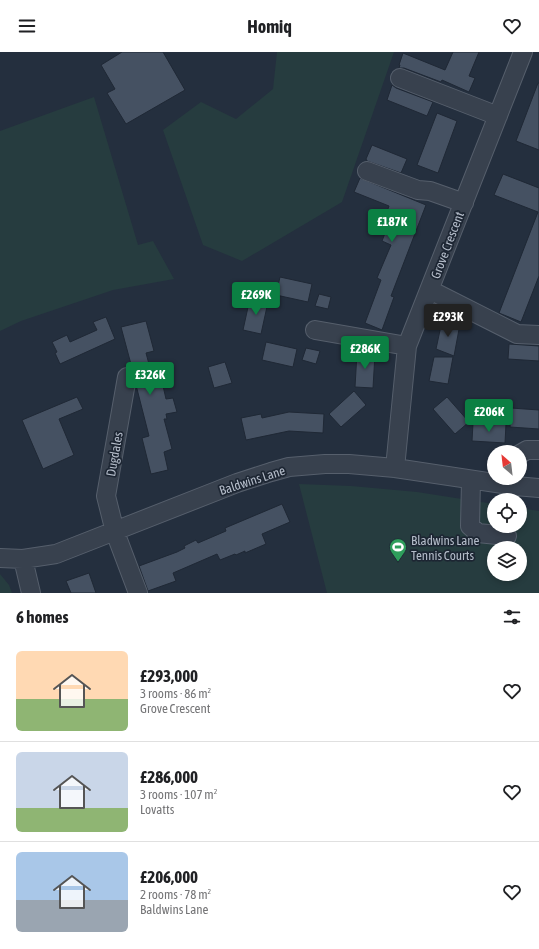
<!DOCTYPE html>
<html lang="en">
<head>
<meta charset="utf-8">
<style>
  body { margin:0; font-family:"Asap Condensed",sans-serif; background:#f2f2f2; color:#202124; height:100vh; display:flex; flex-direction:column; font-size:15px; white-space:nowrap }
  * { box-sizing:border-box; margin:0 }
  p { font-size:13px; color:#757577 }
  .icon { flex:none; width:22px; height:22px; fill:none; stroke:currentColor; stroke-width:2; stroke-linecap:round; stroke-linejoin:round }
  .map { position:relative; height:541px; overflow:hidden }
  .drawer { display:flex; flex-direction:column; background:#fff; flex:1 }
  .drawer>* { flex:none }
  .needle { width:26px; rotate:332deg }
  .fabs { position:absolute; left:487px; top:393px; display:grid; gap:8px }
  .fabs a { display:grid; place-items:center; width:40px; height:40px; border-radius:50%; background:#fff; box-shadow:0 2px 6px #0003; font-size:20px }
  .price { position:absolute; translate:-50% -34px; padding:0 9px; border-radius:4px; background:#0b8043; color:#fff; font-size:13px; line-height:26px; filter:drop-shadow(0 1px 2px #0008) }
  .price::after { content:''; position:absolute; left:50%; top:24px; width:12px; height:9px; margin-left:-6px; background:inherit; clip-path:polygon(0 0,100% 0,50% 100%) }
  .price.on { background:#222; color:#fff }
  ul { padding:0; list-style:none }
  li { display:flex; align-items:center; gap:12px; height:100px; padding:0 16px }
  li+li { border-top:1px solid #e0e0e0 }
  li span { display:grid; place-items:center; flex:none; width:112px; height:80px; border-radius:6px; color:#555 }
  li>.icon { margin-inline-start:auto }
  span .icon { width:48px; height:48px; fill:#fffc; stroke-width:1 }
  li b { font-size:17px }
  h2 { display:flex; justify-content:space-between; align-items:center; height:48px; padding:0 16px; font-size:17px }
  header { display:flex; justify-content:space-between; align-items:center; height:52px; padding:0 16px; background:#fff; font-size:18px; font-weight:700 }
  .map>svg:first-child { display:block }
</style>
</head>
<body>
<header><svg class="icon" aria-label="menu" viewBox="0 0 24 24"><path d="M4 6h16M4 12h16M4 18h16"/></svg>Homiq<svg class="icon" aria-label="heart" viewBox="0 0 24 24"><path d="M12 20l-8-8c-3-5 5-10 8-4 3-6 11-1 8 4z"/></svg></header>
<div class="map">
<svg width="539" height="541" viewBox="0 0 539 541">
  <rect width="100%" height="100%" fill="#242f3e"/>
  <!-- green -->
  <path fill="#263c3f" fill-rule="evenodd" d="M277,0H394L342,150L242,209L203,193L163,78L201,50L236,67L273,37Z
    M94,45L138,193L153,189L174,227L113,238L21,269L0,279V79Z
    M299,432L351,434L417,440L494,452V474H520V456L539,459V541H327ZM494,496H520V522H494Z
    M0,522L9,533L12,541H0Z"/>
  <!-- building -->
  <path fill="#455162" stroke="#1f2835" d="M122,0H163L185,38L126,72L107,41L115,37L101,13Z
    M453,0H479L469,24L475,26L469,40L442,28L441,30L404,16H399L400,13H399L403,1L445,18Z
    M538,31H539V98L516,89Z
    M392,33L396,36L433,50L427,64L387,48Z
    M437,61L457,69L438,121L417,113Z
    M372,93L407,107L401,121L367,109L366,107Z
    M503,122L539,136V224L521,270L499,261L538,160L494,143Z
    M360,126L426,153L391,244L394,245L382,278L365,271L381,228L377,226L391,193L382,189L387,176L382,174L389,154L354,140Z
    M280,225L312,232L308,250L276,243Z
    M319,242L331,245L328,257L315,254Z
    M250,246L268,250L261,282L243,278Z
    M106,265L115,287L60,312L55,301L57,300L52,290L67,283L70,290L97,278L93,270Z
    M146,269L154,299L146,301L153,327L161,325L166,347L173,346L177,360L166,362L167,367H164L172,397L164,400L168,418L151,422L142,386L149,384L136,333L137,322L132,316L121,275Z
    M442,269L460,272L454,304L436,297Z
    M266,290L297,297L293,315L262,308Z
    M509,292L539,294V309L508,307Z
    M306,296L320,299L316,312L302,308Z
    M357,301L375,302L373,336L355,335Z
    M434,305H453L448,332L429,329Z
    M225,310L232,331L214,336L208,315Z
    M354,339L366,353L341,375L329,362Z
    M77,345L83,357L59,367L74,403L43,417L22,368Z
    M447,345L469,370L455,382L433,357Z
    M511,356L539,358V377L510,375Z
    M289,360L324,362L323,381L289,379L246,388L241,366L261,362L262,366Z
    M473,371L506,372L505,391L472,389Z
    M282,452L290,470L262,482L266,492L245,501V499L236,503L235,502L220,508L217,502L173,521L176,529L148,539L139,514L177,500L185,496L184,494L196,488L198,491L226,479L225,476Z
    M89,521L96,541H71L66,529Z"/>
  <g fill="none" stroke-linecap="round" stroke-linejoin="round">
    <!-- minor casing -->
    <g stroke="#565f6c" stroke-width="20">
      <path id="minor" d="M400,26L498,64
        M367,119L418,138L430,139L464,151
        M430,238L517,282L539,283
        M315,278L407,294
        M127,325L106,444L115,480L138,541
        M520,402L527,398H539
        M395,416L407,294L523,0
        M471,428L470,474L478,481L507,484
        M0,506L23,507L56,502L237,431L271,420L289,415L325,412H349L395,416L515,434L539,436
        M23,507L31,541"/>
    </g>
    <!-- minor -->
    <use href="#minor" stroke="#38414e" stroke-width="18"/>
  </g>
  <!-- icons -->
  <defs>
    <g id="stadium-pin" transform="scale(0.9)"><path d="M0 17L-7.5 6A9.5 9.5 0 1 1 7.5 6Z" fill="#2e9e5b" stroke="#1d2633"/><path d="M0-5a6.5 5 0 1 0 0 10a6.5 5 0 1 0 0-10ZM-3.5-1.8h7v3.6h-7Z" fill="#fff"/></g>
  </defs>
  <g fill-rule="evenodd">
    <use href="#stadium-pin" x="398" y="495"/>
  </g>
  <g text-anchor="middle" stroke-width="3.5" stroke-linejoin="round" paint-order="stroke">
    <!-- street labels -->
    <g font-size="13" fill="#b4bcc9" stroke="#1d2633">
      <text transform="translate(447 193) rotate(-69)" y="5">Grove Crescent</text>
      <text transform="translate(114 402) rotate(-80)" y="5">Dugdales</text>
      <text transform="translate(252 428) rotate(-18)" y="5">Baldwins Lane</text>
    </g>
    <!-- poi labels -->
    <g font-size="13" fill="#b4bcc9" stroke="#1d2633" text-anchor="start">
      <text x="411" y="493">Bladwins Lane<tspan x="411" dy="15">Tennis Courts</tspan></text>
    </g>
  </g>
</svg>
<div class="fabs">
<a><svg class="needle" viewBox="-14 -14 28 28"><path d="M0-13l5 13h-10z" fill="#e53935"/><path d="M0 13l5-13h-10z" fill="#757577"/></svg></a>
<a><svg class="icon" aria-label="locate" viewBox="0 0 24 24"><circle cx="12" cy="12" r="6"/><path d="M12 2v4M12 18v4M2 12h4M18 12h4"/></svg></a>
<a><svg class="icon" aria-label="layers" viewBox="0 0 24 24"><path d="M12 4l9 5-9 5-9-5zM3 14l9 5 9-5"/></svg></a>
</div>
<b class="price" style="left:392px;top:191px">£187K</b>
<b class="price" style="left:256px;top:264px">£269K</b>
<b class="price on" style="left:448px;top:286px">£293K</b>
<b class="price" style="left:365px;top:318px">£286K</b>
<b class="price" style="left:150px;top:344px">£326K</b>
<b class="price" style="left:489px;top:381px">£206K</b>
</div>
<section class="drawer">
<h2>6 homes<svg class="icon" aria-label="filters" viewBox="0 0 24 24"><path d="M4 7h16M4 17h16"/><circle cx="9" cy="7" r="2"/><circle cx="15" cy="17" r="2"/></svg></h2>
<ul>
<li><span style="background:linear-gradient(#ffd9b3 60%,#8fb573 0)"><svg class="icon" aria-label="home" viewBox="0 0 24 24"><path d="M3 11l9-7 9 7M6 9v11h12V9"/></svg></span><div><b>£293,000</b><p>3 rooms · 86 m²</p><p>Grove Crescent</p></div><svg class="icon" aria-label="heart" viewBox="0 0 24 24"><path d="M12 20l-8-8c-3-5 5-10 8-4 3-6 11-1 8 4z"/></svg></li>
<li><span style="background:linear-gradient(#c9d6e8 70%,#8fb573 0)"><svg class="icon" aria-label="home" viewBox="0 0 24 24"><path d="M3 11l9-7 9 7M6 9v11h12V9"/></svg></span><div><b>£286,000</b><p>3 rooms · 107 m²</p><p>Lovatts</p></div><svg class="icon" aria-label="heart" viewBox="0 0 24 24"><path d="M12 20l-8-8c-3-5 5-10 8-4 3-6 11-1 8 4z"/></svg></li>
<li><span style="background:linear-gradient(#a9c7e8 60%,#9aa5b1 0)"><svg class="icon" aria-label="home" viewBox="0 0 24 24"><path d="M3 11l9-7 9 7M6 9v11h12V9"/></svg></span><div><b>£206,000</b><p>2 rooms · 78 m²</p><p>Baldwins Lane</p></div><svg class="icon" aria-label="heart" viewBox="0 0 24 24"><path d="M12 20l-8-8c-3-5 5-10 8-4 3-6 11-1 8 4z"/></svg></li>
</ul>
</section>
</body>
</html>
